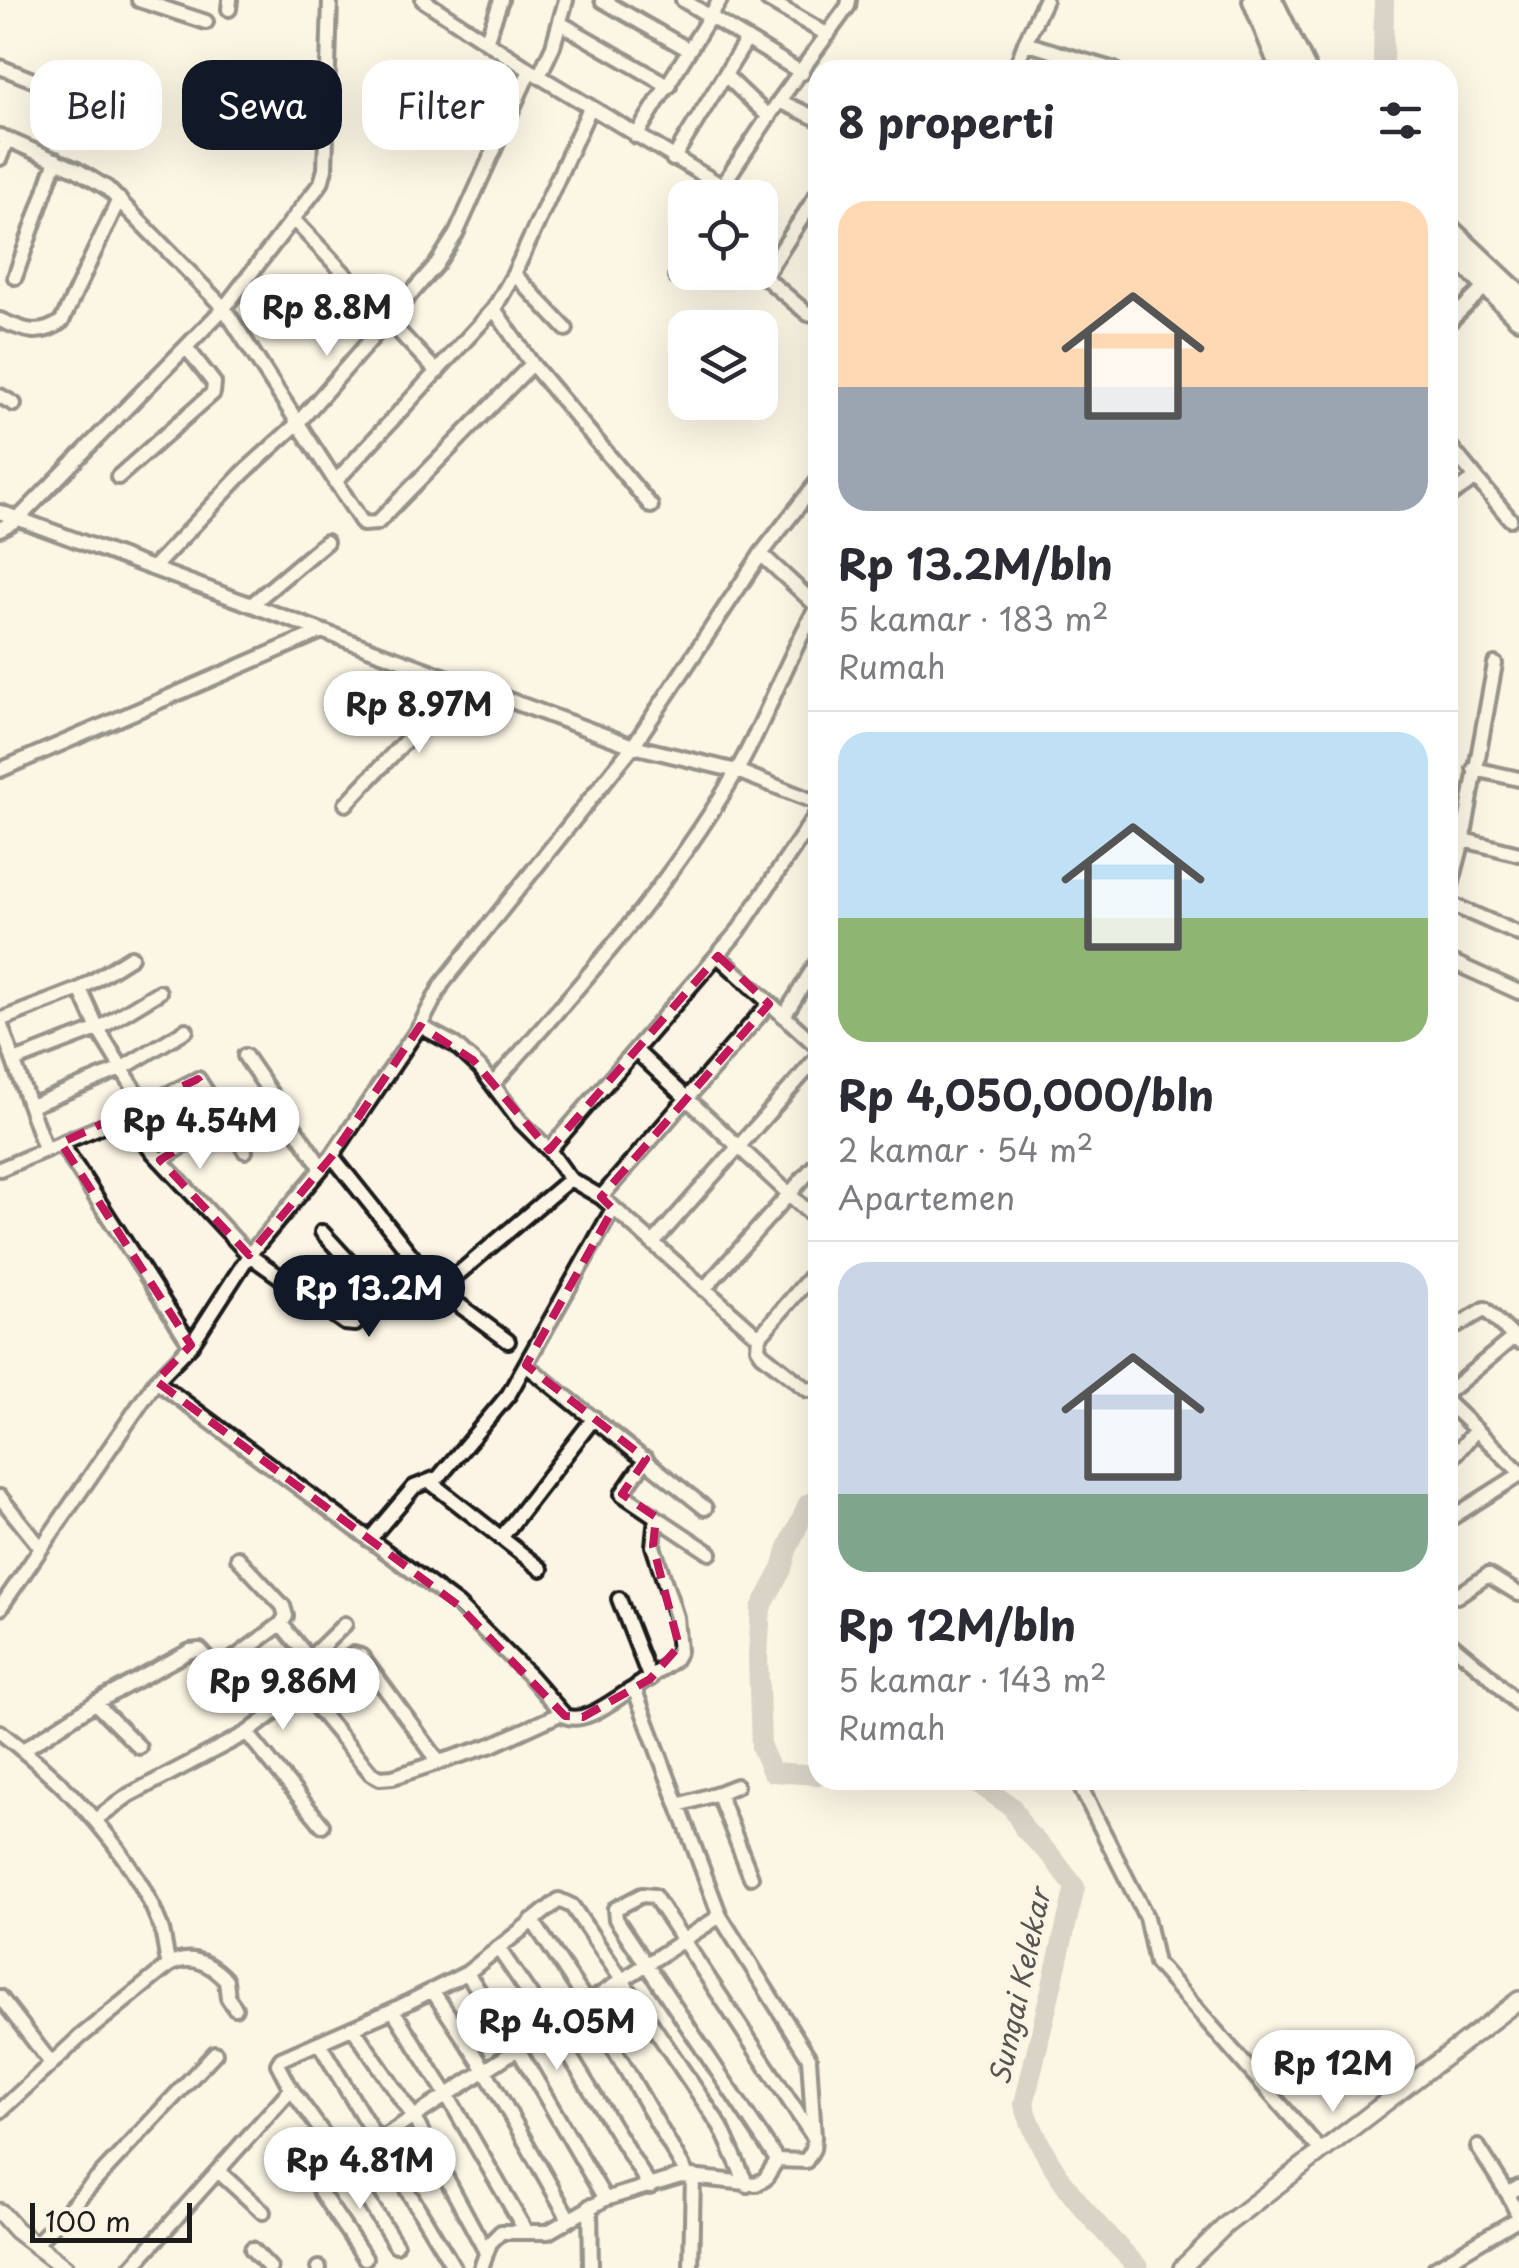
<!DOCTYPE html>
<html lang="id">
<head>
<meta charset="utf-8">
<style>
  body { margin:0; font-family:"Playpen Sans",sans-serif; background:#f2f2f3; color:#2b2b33; height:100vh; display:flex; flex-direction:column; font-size:38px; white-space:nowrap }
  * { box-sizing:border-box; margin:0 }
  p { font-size:32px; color:#7c7c81 }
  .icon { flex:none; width:55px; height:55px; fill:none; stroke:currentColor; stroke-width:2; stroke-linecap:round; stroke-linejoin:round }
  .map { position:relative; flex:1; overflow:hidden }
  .sheet { position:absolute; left:808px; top:60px; width:650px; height:1730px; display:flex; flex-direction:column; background:#fff; border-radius:30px; box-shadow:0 10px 40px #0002 }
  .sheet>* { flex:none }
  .guide { position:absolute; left:30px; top:60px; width:628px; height:90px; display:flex; gap:20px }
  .fabs { position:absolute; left:668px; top:180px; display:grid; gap:20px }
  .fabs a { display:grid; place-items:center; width:110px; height:110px; border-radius:20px; background:#fff; box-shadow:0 10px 40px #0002; font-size:50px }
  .scale { position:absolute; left:30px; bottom:25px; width:162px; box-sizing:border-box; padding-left:10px; border:5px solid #1c1c1c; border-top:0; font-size:28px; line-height:35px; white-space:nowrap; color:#1c1c1c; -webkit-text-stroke:8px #fcf5e5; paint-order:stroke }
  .price { position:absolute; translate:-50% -85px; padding:0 22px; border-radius:35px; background:#fff; color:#222; font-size:32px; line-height:65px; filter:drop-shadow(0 2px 5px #0008) }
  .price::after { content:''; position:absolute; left:50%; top:60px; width:30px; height:22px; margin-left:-15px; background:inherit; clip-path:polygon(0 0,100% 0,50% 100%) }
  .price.selected { background:#111827; color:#fff }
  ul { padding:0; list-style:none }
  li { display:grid; align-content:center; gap:20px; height:530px; padding:0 30px }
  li+li { border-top:2px solid #e1e1e2 }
  li span { display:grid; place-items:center; height:310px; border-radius:30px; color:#555 }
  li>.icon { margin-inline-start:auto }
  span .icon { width:180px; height:180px; fill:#fffc; stroke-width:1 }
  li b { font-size:42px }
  h2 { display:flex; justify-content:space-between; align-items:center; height:120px; padding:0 30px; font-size:42px }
  .pill { padding:0 35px; border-radius:30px; background:#fff; box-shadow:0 10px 40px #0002; font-size:35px; line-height:90px }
  .pill.selected { background:#111827; color:#fff }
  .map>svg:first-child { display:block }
</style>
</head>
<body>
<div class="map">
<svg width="1519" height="2268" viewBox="0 0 1519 2268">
  <rect width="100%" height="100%" fill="#fcf5e5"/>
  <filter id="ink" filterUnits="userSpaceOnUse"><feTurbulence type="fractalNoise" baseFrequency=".01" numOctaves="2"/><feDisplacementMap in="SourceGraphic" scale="20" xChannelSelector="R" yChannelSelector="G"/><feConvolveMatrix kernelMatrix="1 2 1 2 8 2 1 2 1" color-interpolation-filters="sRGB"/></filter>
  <g filter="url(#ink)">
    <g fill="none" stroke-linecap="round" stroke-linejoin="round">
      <!-- river -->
      <path stroke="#b0aba1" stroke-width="20" d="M1383,70L1384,0
        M818,1498L808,1504L787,1550L782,1569L761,1608L758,1656L761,1747L772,1772L818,1775
        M973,1780L1012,1807L1025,1830L1052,1857L1075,1887L1024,2104C1043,2168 1092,2221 1139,2268"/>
      <!-- minor casing -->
      <g stroke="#1c1c1c" stroke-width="20">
        <path id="minor" d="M139,0L206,22
          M423,0L539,76L722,186L779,101L818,119
          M602,0L689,50
          M683,0L802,73
          M768,0L828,35
          M229,9L230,0
          M560,23L669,86
          M487,39L501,0
          M1025,43L1045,0
          M0,67L86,101
          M1015,70L1025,43L1115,70
          M539,76L553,46L566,0
          M726,76L769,117
          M779,101L848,6L849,0
          M0,136L77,170L107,188L224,308L363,524L377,523L532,364
          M636,136L720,0
          M0,158L7,139
          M673,159L747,39
          M293,219L437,372
          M514,274L566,329
          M761,274L808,314
          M15,277L56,160
          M676,277L685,261
          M764,277L818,193
          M494,309L532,364L651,506
          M0,320C23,330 40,338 62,321L119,199
          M1448,323L1489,283
          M0,396L14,404
          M1448,444L1510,519
          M118,477L213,393L214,383L186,347
          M335,482L494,309L514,274L590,108
          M1448,497L1475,479
          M0,512L633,746L737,771L818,803
          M0,529L18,519L224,308L321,183L325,169L330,0
          M761,554L818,607
          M153,568L243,473L297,424L436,265L456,234L530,70
          M251,605L326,542
          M1474,769L1519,779
          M0,770L322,631
          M346,804L441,703L457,681
          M1448,836L1519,854
          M1448,897L1463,840L1495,664
          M1448,903L1519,934
          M718,956L818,1047
          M1448,960L1519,992
          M80,989L98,1029L144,1105
          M784,1016L818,961
          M0,1020L80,989L131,957
          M0,1023L45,1149
          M420,1026L455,1045L480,1068L520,1121L549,1150L570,1179L601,1197L759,1337L818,1268
          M636,1051L818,1221
          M245,1056L322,1168
          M14,1061L98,1029L159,992
          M493,1084C581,985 669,887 736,772C767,719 786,659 817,607
          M31,1106L121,1069L186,1030
          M121,1118L249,1255L345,1323L355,1324L377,1292L322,1232
          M61,1143L191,1345
          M549,1150L739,930L818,812
          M332,1156L439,1290L570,1179
          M160,1160L226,1120
          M0,1169L121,1118L198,1079L245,1151
          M601,1197L769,1004
          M653,1243L818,1057
          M704,1289L818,1162
          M439,1290L508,1341
          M1448,1326H1457L1485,1309L1519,1342
          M759,1337L758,1348L762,1354L808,1390L818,1388
          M526,1365L705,1508
          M156,1381L458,1605L530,1676L565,1716C586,1725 615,1698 634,1688L720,1916L809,2058L814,2137L813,2149L806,2161L777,2160L765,2179L756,2184L681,2176L605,2199L548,2232H501L490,2243L481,2268
          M1448,1392L1514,1337
          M1448,1403L1519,1471
          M1448,1463L1476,1430
          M429,1481L541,1569
          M0,1497L41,1548
          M656,1517L710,1553
          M1448,1520L1519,1475
          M501,1538L594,1418
          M369,1540L414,1487L439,1477L509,1394L613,1209
          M238,1558L283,1606L286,1616L281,1624L324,1677
          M1457,1596L1488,1575L1519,1594
          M619,1599L650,1679
          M0,1608L156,1381L191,1345L249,1255L332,1156L420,1026L442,984L633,746L761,554L818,481
          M1448,1641L1490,1676L1519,1705
          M309,1659L345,1624
          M634,1688L674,1660L679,1651L676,1617L653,1546L656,1517L622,1494L646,1459
          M302,1690L371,1773L380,1778L393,1777L492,1745L562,1713
          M95,1703L139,1747
          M0,1732C66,1783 131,1848 161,1927C165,1939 165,1953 169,1965L80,2037L0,2111
          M247,1733L322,1825
          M23,1750L95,1703L190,1651L200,1650L215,1666L221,1668L281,1624
          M1077,1780L1146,1917L1156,1963L1322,2152
          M1295,1780H1305
          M718,1793L736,1786
          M679,1805L718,1793L751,1877
          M96,1819L129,1795L247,1733L354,1654L361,1656L439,1762
          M532,1920L588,2004L688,2176
          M498,1948L552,2027L650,2187
          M169,1965C191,1953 210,1963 226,1980L228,1998L235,2008
          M467,1973L518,2049L605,2199
          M432,1990L485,2070L569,2219
          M0,1997L51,2063
          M393,2010L447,2095L525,2230
          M353,2028L413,2116L486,2252
          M319,2043L454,2268
          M1478,2147L1508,2194
          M777,2160L616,1919L615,1909L642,1895L654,1896L812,2135
          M218,2171L263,2212
          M1519,2187L1508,2194L1519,2217
          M590,2206L591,2268
          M35,2245L215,2053
          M396,2245L345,2164L291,2089L278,2064L281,2059L393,2010L467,1973L559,1900L572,1906L721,2127L747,2185
          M252,2249L270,2268
          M365,2258L321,2193L319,2187L324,2176L720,1916
          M131,2268L291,2089
          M318,2268H319
          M691,2268L693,2176
          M1435,2268L1519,2218"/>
      </g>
      <!-- tertiary casing -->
      <g stroke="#1c1c1c" stroke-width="22">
        <path id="tertiary" d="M0,2212L16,2230L65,2268
          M1182,2268L1227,2224L1519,2000"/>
      </g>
      <!-- trunk casing -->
      <g stroke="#1c1c1c" stroke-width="28">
        <path id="trunk" d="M1254,0L1279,62L1286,70
          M1271,0L1305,70
          M1448,229L1519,296
          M1448,246L1519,317"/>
      </g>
      <!-- minor -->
      <use href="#minor" stroke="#fcf5e5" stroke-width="12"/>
      <!-- tertiary -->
      <use href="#tertiary" stroke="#fcf5e5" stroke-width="15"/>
      <!-- trunk -->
      <use href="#trunk" stroke="#fcf5e5" stroke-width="20"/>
    </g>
  </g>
  <!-- marked area -->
  <path d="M0 0H1519V2268H0ZM718,956L769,1004L601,1197L613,1209L526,1365L646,1459L622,1494L656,1517L653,1546L679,1646L650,1679L583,1717L565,1716L458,1605L156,1381L191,1345L61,1143L198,1079L226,1120L160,1160L249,1255L332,1156L420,1026L473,1060L549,1150Z" fill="#fcf5e5" fill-opacity=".55" fill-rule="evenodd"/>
  <path fill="none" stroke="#c2185b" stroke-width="8" stroke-dasharray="20 12" stroke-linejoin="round" d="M718,956L769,1004L601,1197L613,1209L526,1365L646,1459L622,1494L656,1517L653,1546L679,1646L650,1679L583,1717L565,1716L458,1605L156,1381L191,1345L61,1143L198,1079L226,1120L160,1160L249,1255L332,1156L420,1026L473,1060L549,1150Z"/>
  <g text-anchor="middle" stroke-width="9" stroke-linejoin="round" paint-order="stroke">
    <!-- water labels -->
    <g font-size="28" font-style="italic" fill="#575551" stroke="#fcf5e5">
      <text transform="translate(1020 1987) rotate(-78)" y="10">Sungai Kelekar</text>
    </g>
  </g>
</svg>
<div class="fabs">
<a><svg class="icon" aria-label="locate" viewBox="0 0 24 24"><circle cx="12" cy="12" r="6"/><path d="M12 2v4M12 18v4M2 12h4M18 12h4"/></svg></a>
<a><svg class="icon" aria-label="layers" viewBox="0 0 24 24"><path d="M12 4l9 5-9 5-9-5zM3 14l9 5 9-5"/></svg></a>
</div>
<div class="scale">100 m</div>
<b class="price" style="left:327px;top:359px">Rp 8.8M</b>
<b class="price" style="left:419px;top:756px">Rp 8.97M</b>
<b class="price" style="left:200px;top:1172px">Rp 4.54M</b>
<b class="price selected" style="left:369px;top:1340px">Rp 13.2M</b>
<b class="price" style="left:283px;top:1733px">Rp 9.86M</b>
<b class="price" style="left:557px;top:2073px">Rp 4.05M</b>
<b class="price" style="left:1333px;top:2115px">Rp 12M</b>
<b class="price" style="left:360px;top:2212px">Rp 4.81M</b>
<div class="guide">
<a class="pill">Beli</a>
<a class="pill selected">Sewa</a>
<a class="pill">Filter</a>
</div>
<section class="sheet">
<h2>8 properti<svg class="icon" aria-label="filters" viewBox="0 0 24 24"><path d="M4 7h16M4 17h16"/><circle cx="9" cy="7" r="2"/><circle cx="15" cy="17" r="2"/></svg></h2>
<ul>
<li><span style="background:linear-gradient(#ffd9b3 60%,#9aa5b1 0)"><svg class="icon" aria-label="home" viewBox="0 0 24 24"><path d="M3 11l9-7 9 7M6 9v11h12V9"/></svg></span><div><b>Rp 13.2M/bln</b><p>5 kamar · 183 m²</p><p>Rumah</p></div></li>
<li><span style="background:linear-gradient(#bfe0f5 60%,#8fb573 0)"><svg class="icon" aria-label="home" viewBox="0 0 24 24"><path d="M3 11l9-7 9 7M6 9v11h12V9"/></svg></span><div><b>Rp 4,050,000/bln</b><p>2 kamar · 54 m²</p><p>Apartemen</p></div></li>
<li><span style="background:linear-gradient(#c9d6e8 75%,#7fa58c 0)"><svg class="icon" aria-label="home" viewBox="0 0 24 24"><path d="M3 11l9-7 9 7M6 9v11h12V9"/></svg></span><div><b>Rp 12M/bln</b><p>5 kamar · 143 m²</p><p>Rumah</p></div></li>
</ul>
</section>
</div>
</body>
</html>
